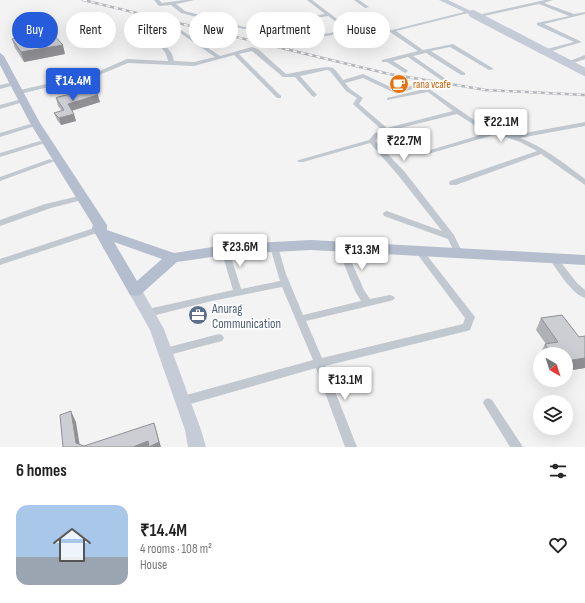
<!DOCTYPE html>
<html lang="en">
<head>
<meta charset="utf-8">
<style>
  body { margin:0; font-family:"Sofia Sans Condensed",sans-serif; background:#f2f2f2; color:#222; height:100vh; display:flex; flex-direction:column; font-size:15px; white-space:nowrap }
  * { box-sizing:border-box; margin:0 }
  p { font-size:13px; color:#767676 }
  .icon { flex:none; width:22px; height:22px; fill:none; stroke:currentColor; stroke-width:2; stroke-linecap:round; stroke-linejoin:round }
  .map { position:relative; height:447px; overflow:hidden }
  .side { display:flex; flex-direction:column; background:#fff; flex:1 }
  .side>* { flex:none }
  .top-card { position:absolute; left:12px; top:12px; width:561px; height:36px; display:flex; gap:8px }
  .needle { width:26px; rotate:141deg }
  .buttons { position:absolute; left:533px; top:347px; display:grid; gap:8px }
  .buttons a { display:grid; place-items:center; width:40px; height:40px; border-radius:50%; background:#fff; box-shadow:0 4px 16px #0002; font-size:20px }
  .price { position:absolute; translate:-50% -34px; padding:0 9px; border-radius:4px; background:#fff; color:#222; font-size:13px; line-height:26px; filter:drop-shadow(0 1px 2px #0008) }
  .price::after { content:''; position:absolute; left:50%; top:24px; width:12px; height:9px; margin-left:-6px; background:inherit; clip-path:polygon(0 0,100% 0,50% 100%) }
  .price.current { background:#265cdb; color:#fff }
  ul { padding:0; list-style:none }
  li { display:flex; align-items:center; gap:12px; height:100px; padding:0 16px }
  li span { display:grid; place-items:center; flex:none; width:112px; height:80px; border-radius:12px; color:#555 }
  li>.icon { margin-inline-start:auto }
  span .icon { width:48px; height:48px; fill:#fffc; stroke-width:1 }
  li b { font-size:17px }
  h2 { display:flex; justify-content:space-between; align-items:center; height:48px; padding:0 16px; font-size:17px }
  .chip { padding:0 14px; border-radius:18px; background:#fff; box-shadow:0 4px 16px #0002; font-size:14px; line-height:36px }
  .chip.current { background:#265cdb; color:#fff }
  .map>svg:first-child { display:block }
</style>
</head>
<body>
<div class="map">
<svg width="585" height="447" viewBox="0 0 585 447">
  <rect width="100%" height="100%" fill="#f4f3f3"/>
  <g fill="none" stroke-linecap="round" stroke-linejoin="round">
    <!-- minor -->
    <path fill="#c1c8d0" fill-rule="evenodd" d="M154,0H159L162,3L184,0H195L176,4L185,11L244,27L325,14L307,0H312L345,25H371L392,30L468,11L478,13V15L545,0H553L544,3L574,14L585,12V14L544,24L582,42L541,54L538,52L539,51L574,42L537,25V23L569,16L539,4L479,17H477V15L468,13L396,31L423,50L453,44L494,69L489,70L450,47L431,51L465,73V75H461L426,53L413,56L446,79L447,80L444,82L408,57L393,61L407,70L408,71L405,73L387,62H382V60L418,51L390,32L371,27H349L332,35L291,42L288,40L291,38L331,33L343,27L328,16L269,25L283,39L278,40L274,36L263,39L260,37L261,36L272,33L265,26L244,29L181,13L171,5L159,6Z
      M354,0H359L369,7L365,8Z
      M147,26H151L172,54L174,61L194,62L215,57L176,30V29L178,28L220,56L252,47L258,49L286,74C296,73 326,65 333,68C337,71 340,76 343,80L363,74L397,90L418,84H422L480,124L514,135L585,122V126L520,138C544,147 565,164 585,179V185L541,154L456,185H450L449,183L450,181L537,151L520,142L497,134L428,154H424L423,153L424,152L490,132L476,126L457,114L388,131L378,136L375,141L404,171L454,235L462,252L458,255L455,254L448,239L384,216L383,214L384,212L387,211L442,231L398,175L370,143L303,162H299L297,161L299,160L369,140L374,134L382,130L354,105L353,104L357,98L346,91L330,71L327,70L300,76L317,95L314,97L312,96L295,77H283L252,51L239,54L281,96V98H277L234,55L194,66L128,63L99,75L20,94L17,92L20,90L95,73L127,59L168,61L166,54L147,27ZM363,78L397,94L419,87L424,89L387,98V100L428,92L453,111L387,128L359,104L363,98L350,89L345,83Z
      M585,55V59L565,66L562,64Z
      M9,83L12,85L11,86L0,89V85Z
      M18,100L21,102L20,103L0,109V105Z
      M30,124L33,126L32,127L0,137V133Z
      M40,141L43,143L42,144L0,157V153Z
      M50,159L54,161L52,162L0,181V177Z
      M75,197H78L79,199L78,201L51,208L0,226V220L45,204Z
      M100,226L103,227L104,229L103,231L0,265V259Z
      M274,244L278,247L286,274L303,315L361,301L355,291L337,247L341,244L345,247L364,290L370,299L390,295L393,296L395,298L393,300L390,301L306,321L322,358L463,324L465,318L415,251L419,248L422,249L475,317L470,330L467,331L325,366L357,447H345L316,368L183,406L179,404L178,401L179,398L183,396L313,360L282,287L212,301L148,317L145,316L143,313L145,310L148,309L233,290L221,250L225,247L229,250L241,289L280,281L270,247Z
      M553,255L556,256L577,283L585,290V298C572,294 558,271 550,260L549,258L550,256Z
      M219,334L222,335L224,338L222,341L165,356L161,355L160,352L161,349L165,348Z
      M488,398L492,400L523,447H510L483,403L484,400Z"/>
    <!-- secondary -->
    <path fill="#c5cbd7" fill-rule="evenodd" d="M439,0H448L477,14L471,15Z
      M135,286L140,287L164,329L201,430L206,447H188L185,430L150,330L128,291L130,287Z"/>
    <!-- primary -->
    <path fill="#b4becf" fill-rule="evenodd" d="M0,53L4,56L40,123L107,225V230L174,253L232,244L311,240L585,255V265L311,250L232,254L177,262L140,295L135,296L130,295L92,228L93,225L30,123L0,65ZM114,242L162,259L137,281Z"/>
    <!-- rail casing -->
    <g stroke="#b5b7bc" stroke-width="2.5">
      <path id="rail" d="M83,0L389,74L486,90L585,95"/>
    </g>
    <!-- rail -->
    <use href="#rail" stroke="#fff" stroke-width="1.5" stroke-dasharray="4" stroke-linecap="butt"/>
    <!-- secondary-bridge -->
    <path stroke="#c5cbd7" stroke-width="8" d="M473,14L585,72"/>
  </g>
  <!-- wall -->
  <path fill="#b0b1b6" d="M12,39L65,54L24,62L15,48Z
    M56,98L100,102L72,111L76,121L61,125L57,120L54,113L62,111L58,106Z
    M541,318L579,337L585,336V368L566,371V354H540L545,344H546L536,330Z"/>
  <!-- shaded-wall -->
  <path fill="#909094" d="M63,45L65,54L24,62L21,52Z
    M98,95L100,102L70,111L68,104Z
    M74,114L76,121L61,125L59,118Z
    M585,358V368L566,371V361Z
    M71,411L76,422L80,447L76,443Z
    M154,423L161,447H133Z"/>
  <!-- building -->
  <path fill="#cdced4" stroke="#909094" d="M50,31L63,45L21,52L12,39Z
    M92,89L98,95L68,104L74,114L59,118L54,113L64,110L56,98L58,97Z
    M562,315L579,337L585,336V358L566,361V354H551L545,344L558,342L541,318Z
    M71,411L76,443L84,446L154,423L159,442L149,447L148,441L133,447H63L60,415Z"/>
  <!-- icons -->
  <defs>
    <g id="cafe-disc" transform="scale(1)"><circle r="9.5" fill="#e8710a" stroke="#fff"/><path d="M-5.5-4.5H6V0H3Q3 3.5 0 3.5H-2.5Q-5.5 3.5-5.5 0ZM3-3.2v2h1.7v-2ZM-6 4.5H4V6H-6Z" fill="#fff"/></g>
    <g id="office-disc" transform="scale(1)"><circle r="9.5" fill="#5c6f8a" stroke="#fff"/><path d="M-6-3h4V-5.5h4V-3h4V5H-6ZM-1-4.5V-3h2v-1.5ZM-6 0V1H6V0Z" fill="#fff"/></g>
  </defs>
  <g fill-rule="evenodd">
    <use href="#cafe-disc" x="399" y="84"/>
    <use href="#office-disc" x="198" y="315"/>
  </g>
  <g text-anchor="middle" stroke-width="3.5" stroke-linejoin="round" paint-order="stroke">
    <!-- far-food labels -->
    <g font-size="11" fill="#c56008" stroke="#fff" text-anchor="start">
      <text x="413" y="88">rana vcafe</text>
    </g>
    <!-- service labels -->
    <g font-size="13" fill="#4e5e75" stroke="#fff" text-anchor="start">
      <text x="212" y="313">Anurag<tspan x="212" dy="15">Communication</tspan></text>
    </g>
  </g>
</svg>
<div class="buttons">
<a><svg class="needle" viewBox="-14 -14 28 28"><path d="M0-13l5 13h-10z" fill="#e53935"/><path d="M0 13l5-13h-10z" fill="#767676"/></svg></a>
<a><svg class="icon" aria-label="layers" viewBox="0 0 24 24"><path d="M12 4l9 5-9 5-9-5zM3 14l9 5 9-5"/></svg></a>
</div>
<b class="price current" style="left:73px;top:102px">₹14.4M</b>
<b class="price" style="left:501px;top:143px">₹22.1M</b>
<b class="price" style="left:404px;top:162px">₹22.7M</b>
<b class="price" style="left:240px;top:268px">₹23.6M</b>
<b class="price" style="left:362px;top:271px">₹13.3M</b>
<b class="price" style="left:345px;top:401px">₹13.1M</b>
<div class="top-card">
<a class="chip current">Buy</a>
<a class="chip">Rent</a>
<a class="chip">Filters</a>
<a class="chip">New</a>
<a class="chip">Apartment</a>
<a class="chip">House</a>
</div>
</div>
<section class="side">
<h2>6 homes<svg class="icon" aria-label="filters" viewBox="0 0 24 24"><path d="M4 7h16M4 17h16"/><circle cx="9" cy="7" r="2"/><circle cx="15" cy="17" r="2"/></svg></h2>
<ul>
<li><span style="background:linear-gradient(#a9c7e8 65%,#9aa5b1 0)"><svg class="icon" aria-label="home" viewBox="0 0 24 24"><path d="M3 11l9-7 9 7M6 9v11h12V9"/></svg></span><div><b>₹14.4M</b><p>4 rooms · 108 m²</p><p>House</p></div><svg class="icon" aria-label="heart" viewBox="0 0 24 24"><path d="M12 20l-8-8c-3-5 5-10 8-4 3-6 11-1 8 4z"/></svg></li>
</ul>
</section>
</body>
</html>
